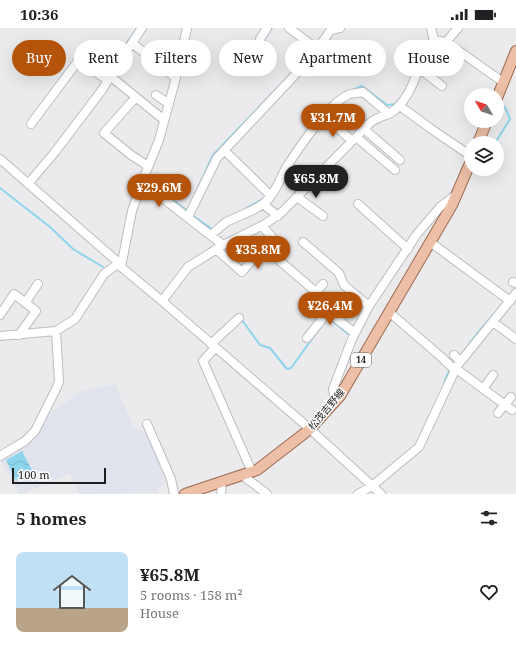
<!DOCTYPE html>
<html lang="en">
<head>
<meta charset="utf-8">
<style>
  body { margin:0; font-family:"Noto Serif","Noto Sans JP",serif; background:#f6f6f6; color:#202124; height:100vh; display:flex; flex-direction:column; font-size:15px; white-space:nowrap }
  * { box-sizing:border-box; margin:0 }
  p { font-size:13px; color:#757577 }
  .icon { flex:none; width:22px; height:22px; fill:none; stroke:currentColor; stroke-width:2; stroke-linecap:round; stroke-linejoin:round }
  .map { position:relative; height:466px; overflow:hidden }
  .details { display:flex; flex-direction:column; background:#fff; flex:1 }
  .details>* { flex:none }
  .top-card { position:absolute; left:12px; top:12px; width:492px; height:36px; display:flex; gap:8px }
  .needle { width:26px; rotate:309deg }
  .controls { position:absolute; left:464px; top:60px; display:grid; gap:8px }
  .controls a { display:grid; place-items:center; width:40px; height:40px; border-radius:50%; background:#fff; box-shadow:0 4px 16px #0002; font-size:20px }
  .scale { position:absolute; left:12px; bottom:10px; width:94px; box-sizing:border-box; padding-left:4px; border:2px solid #1f1f20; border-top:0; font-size:11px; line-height:14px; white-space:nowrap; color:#1f1f20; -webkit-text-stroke:3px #fff; paint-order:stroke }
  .price { position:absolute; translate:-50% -34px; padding:0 9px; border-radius:14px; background:#b45309; color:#fff; font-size:13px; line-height:26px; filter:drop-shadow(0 1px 2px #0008) }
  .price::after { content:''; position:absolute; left:50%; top:24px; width:12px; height:9px; margin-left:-6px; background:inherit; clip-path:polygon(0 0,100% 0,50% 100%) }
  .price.active { background:#222; color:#fff }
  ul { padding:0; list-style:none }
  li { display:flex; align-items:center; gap:12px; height:100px; padding:0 16px }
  li span { display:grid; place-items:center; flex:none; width:112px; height:80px; border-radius:8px; color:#555 }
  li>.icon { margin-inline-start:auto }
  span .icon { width:48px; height:48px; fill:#fffc; stroke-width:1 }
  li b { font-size:17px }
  h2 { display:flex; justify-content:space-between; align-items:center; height:48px; padding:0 16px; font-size:17px }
  .tag { padding:0 14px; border-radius:18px; background:#fff; box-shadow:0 4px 16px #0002; font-size:14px; line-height:36px }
  .tag.active { background:#b45309; color:#fff }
  .status { display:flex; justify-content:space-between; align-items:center; height:28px; padding:0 20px; background:#fff; direction:ltr }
  .status svg { height:11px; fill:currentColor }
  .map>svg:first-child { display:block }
</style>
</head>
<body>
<div class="status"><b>10:36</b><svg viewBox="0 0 49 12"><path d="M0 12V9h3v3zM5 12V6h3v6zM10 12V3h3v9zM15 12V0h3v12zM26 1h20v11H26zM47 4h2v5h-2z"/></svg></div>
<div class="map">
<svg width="516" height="466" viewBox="0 0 516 466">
  <defs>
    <pattern id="water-waves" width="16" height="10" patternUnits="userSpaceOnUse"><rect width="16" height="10" fill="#8dd5ec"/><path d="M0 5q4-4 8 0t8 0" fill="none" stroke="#79b6ca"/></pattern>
  </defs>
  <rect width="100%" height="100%" fill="#ebebed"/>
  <!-- built -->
  <path fill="#e1e3ed" d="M115,356L133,398L149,408L166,455L157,461L158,465L79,466L70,445L23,466H19L0,431L27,415L43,399L46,387L82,363Z"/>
  <!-- water -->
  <path fill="url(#water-waves)" d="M22,423L34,446L16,453L6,432Z"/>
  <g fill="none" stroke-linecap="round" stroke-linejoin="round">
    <!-- stream -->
    <path stroke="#8dd5ec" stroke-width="2" d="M264,12L272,0
      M95,39L105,45L109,42L137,0
      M411,52L417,31
      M347,64L362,58L387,77L397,76
      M495,115L510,91L505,79
      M150,145L148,153L189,184
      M0,160L50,199L73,221L103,239
      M196,164L213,127L280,57
      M245,181L264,170
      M192,187L212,201H213
      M328,289L348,306
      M241,293L242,292L260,317L270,320L287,341L291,340L317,304
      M461,327L476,307L493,287
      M444,356L447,347L451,340"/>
    <!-- minor casing -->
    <g stroke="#bcbdbf" stroke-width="10">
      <path id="minor" d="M289,0L317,21
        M431,0L434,12
        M260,11L267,0
        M434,12L446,14L503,54
        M446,14L458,0
        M132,15L176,50
        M419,40L442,58
        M110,48L164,92
        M108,51L142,0
        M156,67L169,76
        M136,69L104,105L131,127L148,138
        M400,78L434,103L471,128
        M340,79L366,99
        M329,92L352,113
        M364,101L400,132
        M356,109L395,142
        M224,122L271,168
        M0,131L119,235L121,239L162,273L310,401L381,466
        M142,154L223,217
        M28,156L55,124L102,62L108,52L78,33L31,96
        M297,169L323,188
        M263,176C275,167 279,152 286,140C298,121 329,75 348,67C352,65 359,65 363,64L389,86
        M358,176L408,221
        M188,189L217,130L309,32L331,2L340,0
        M211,207L226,194L253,182L263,176L278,188
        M303,214L339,245L344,257L369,278
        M430,214L510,273
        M216,221L242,244L272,209L262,198
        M274,228L316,264L308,274L320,285L328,284
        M121,239L132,183L142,154L159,112L174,57L187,0
        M513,254L516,255
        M316,264L323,256
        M162,273L188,239L223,217L265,196L281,185L370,95C378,88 390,88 397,80C407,70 414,55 418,42C419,39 419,36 420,33C422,25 429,18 434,12
        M25,275L38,256
        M389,284L439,327L455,342
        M0,287L14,266L36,283L19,307
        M493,294L516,311
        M0,308L56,303L75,291L104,246L119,235
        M307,310L328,284L355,305
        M211,316L239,290
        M215,320L203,333L252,444
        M454,327L460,333
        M455,340L512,382
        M483,361L493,347
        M335,373L333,361L352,311L369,278L417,206L441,178L456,167
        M498,385L511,369
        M147,396L171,451L174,466
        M0,428L25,413L35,403L57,359L59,353L56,303
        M242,447L267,466
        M221,466L222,454
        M358,466L372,458L419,419L457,338L516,265"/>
    </g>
    <!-- major casing -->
    <g stroke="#9c6b51" stroke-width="12">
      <path id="major" d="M497,70L516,23
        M478,115L487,93
        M185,466L257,442L310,401L340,368L452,177L471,133"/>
    </g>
    <!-- minor -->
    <use href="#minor" stroke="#fff" stroke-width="8"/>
    <!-- major -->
    <use href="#major" stroke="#ecbfa6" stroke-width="10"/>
  </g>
  <g text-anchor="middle" stroke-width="3" stroke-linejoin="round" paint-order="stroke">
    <!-- shield labels -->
    <rect fill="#fff" stroke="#626263" stroke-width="1" x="351" y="325" width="20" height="14" rx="3"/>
    <g font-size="9" font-weight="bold" fill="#1f1f20">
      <text x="361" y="335">14</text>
    </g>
    <!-- street labels -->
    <g font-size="10" fill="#1f1f20" stroke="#fff">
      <text transform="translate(326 381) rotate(-50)" y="4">松茂吉野線</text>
    </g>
  </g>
</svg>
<div class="controls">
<a><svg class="needle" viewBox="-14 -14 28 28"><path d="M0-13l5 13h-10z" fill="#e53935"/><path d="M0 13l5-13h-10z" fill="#757577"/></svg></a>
<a><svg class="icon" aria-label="layers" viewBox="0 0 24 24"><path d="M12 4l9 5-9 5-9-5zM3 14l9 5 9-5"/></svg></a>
</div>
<div class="scale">100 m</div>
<b class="price" style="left:333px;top:110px">¥31.7M</b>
<b class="price active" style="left:316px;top:171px">¥65.8M</b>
<b class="price" style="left:159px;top:180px">¥29.6M</b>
<b class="price" style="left:258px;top:242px">¥35.8M</b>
<b class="price" style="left:330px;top:298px">¥26.4M</b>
<div class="top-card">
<a class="tag active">Buy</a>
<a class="tag">Rent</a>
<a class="tag">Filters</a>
<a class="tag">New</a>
<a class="tag">Apartment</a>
<a class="tag">House</a>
</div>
</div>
<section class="details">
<h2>5 homes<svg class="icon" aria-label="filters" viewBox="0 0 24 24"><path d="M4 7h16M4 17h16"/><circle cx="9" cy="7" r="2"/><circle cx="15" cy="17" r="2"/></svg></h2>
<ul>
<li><span style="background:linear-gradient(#bfe0f5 70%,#b9a48a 0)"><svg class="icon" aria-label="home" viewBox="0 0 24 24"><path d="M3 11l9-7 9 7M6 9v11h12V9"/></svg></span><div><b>¥65.8M</b><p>5 rooms · 158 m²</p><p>House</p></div><svg class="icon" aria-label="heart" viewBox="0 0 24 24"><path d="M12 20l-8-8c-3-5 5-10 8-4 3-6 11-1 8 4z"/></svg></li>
</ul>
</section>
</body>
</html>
